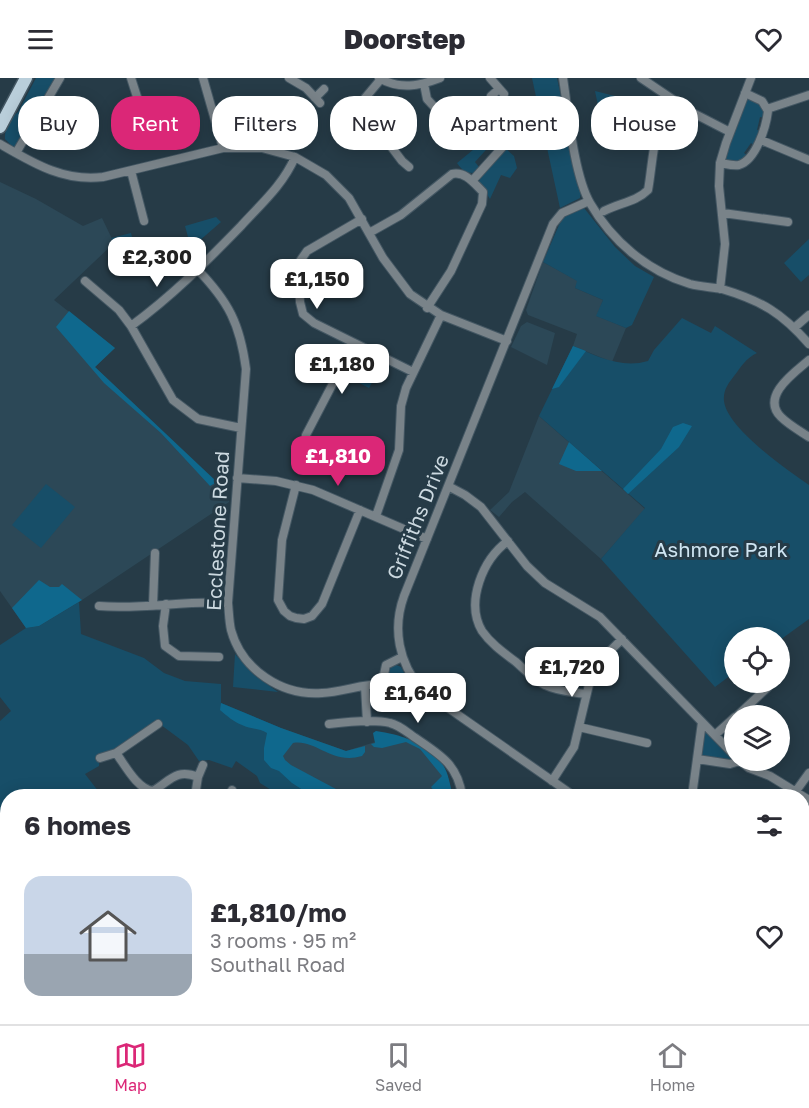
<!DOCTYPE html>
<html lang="en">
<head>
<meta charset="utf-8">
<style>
  body { margin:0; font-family:"Golos Text",sans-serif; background:#f2f2f3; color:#2b2b33; height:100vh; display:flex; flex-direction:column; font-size:22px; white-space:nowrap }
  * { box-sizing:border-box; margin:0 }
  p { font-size:20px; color:#7c7c81 }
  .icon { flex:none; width:33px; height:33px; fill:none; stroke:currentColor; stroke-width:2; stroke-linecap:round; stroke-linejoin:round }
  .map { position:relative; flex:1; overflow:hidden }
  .details { position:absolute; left:0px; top:711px; width:810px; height:236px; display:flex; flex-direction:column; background:#fff; border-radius:24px 24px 0 0; box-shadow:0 3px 15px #0003 }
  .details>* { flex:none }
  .hud { position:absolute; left:18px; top:18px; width:774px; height:54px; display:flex; gap:12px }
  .fabs { position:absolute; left:724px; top:549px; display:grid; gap:12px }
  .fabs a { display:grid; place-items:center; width:66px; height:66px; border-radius:50%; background:#fff; box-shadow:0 3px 15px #0003; font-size:30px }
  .price { position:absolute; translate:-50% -51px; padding:0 14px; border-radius:12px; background:#fff; color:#222; font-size:20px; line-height:39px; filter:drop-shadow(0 2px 3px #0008) }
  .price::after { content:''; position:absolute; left:50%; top:36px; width:18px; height:14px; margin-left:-9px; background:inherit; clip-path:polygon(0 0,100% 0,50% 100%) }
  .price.selected { background:#db2777; color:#fff }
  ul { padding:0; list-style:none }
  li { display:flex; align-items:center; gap:18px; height:150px; padding:0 24px }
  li+li { border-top:2px solid #e1e1e2 }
  li span { display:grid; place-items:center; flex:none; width:168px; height:120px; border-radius:18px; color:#555 }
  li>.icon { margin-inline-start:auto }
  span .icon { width:72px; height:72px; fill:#fffc; stroke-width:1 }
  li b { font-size:26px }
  h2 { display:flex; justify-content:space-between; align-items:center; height:72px; padding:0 24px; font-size:26px }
  .tag { padding:0 21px; border-radius:24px; background:#fff; box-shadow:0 3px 15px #0003; font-size:21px; line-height:54px }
  .tag.selected { background:#db2777; color:#fff }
  header { display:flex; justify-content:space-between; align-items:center; height:78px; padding:0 24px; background:#fff; font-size:27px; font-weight:800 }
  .dock { display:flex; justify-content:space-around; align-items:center; height:84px; border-top:2px solid #e1e1e2; background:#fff; font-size:16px; color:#7c7c81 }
  .dock a { display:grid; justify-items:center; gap:3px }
  .dock .selected { color:#db2777 }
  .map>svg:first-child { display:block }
</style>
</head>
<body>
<header><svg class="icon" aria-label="menu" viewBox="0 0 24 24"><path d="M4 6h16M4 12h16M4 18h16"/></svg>Doorstep<svg class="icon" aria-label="heart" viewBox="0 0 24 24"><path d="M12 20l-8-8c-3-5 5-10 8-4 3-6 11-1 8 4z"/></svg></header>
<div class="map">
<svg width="809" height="946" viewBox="0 0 809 946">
  <rect width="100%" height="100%" fill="#263b47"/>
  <!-- built -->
  <path fill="#2c4857" d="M0,104L36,121L83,148L102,140L114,165L54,222L115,270L95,289L229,417V424L82,522L39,548L26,550L0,513Z
    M543,184L578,203L575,210L603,222L597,238L626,250L612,284L573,268L577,256L528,237L526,232Z
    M527,244L555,255L547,287L511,269L521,248Z
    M539,338L645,431L601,481L525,414L512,424L499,439L490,432L509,414Z
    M281,650L346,673L388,660L404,659L442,685L447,696L453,718H329L268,681Z"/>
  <!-- green -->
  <path fill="#174e68" d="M36,0H56L17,68L14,70L5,61C4,52 11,39 18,34Z
    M532,0H557L581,114L580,120L560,130Z
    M595,13L619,19L641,29L637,43L623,42L621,60L605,62Z
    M752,21L764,30L765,40L760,39L757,52L762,53L755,68L751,65L744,75L748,78L734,86L724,83L746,22Z
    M501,49L507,58L499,66L494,63L475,84L479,89L474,95C465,95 462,92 457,85Z
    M505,70L514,78L517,90L510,100L501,97L490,121L480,105L479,101Z
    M584,130L615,169L635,188L654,199L632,247L626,250L596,238L603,222L575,210L577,203L543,184L559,147L565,138Z
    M216,139L221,144L191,170L185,148Z
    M131,155L132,159H135L139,177L148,176V178L134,192L111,167L114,165L111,160Z
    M809,161V197L801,204L784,185Z
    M682,240L711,255L715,248L757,275C746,280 741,289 734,298C728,306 723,312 724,323C727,350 787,392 809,407V541L780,562V560H735V594L715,609L601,481L645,430L539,338L573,268C597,278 621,291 648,283L654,272Z
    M362,273L383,285L369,310L344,297L355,277Z
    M46,406L75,429L41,470L12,447Z
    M79,524L81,556L144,580L164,595L185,603L221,606V625L281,650L269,681L329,718H281L260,705L257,698L236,683L232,690L209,682L199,683L188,667L157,644L112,672L100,677L99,688L85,696L102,718H8L7,842L0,838V643L11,633L0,619V567L26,550L39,548Z
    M235,576L254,597L278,614L233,609Z
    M394,586L401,589L410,606L388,605L386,596Z
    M707,653L732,679L733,682L731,684L701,679L703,656Z
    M537,939H585L589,946H540Z"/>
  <!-- forest -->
  <path fill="#0f688d" d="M69,233L115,270L95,289L217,404L210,408L161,355L104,305L56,249Z
    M573,268L586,273L559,309L552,311Z
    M683,345L692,348L679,369L628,416L623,411L661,371L673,349Z
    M569,364L602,393H576L559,386Z
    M39,502L50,509H59L62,506L82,522L39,548L26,550L12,530Z
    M221,625L281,650L346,673L365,668V674L362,678C331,687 316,661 293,665L283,678L285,682L291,687L349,718H322L306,714L292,705L279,693L271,690L264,682V670L267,655C259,650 250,651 242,647C234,644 227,638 220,632Z
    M376,653C400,656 429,666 443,687C449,696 450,708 453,718H431L435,714L431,709L442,698L420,671L406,664L382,670L374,669L371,666L375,665L373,655Z"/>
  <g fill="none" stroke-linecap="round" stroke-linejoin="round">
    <!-- minor casing -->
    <g stroke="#445763" stroke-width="10">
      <path id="minor" d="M131,0L139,25
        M203,0L223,70
        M289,0L306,10L320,25
        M379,0C400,12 419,8 440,0
        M490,0L504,16
        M563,0C568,33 574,97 590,125C612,163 647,193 690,206C701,209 712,209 722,211C762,223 782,235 809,266
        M641,0L693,35L730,54
        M381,1L365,20V34L402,83L409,89
        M424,6L427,21L452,48
        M491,18L499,11
        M315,20L324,11
        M767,31L809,17
        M761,62L809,82
        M0,66C33,85 64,104 103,99L223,70H262L295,79L326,97L349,120L383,180L410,216L441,237L507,263
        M16,75L60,0
        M720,85C726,86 733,88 739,87C756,82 766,49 768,33L762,23L745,15
        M131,93L144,143
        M472,103L508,63
        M604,133C619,125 636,124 648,112C653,86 653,41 673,23
        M723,135L788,144
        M362,141L307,173L298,186L300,224L303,236L314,245L413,294
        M369,155L401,137L452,96C465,93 474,105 483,114L482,126L451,193L427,230
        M197,191C229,224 240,246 246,291L228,525C229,534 229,543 231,552C242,592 282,618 322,615C342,614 362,606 382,606L386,587L402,579
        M85,203L119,232L131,248L173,322L198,341L241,350
        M720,211L725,166L719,108L720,85L726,65L751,0
        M131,248C171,219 207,183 241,148C261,126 283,107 295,79
        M794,250L809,237
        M809,282C795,294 760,318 781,339C789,347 800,353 809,359
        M306,357L354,265
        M237,400L276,403L313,412L427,461
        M296,407L282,462L278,522L284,533L290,538L296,540L304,541L312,538L322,526L360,432
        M448,408L465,417L481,429L527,488L545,505L600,539L702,644L692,718
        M376,438L399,372L401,328L406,310L441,237
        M508,463C483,481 465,524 482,553C491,566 504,575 516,584C525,592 534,602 545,607C557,613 572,614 585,616
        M166,526L163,548L165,568L179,578L219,579
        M153,527L155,475
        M99,528C142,532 185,522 228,525
        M382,606L421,611
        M365,608L367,644
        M737,638L768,609
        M702,644L735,678
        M329,646C345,644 375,641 390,645C399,647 407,654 414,659C439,676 458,686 462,718
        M579,649L647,665
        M715,657L735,639
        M116,675C125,687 137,711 153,713C170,703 176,690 198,699
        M100,680L116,675L158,646
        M697,681L730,686L740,683L749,690L770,698L809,722
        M552,703L574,669L593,590L622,561
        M796,713L809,695
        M195,718L198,699L203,687
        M230,718L232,712
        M574,718L421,611C399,585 392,551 404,518L553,146L562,135L589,123
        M802,798L809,794
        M0,844L8,848
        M802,869L809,860
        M0,913L8,908
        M171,939L181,946
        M422,939L424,946
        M482,939L483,946
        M535,939L536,946
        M616,939L620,946
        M761,939L766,946
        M151,946L153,939
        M200,946L207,939
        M320,946H321
        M719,946L737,939"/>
    </g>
    <!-- primary casing -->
    <g stroke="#445763" stroke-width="15">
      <path id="primary" d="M0,49L26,0"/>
    </g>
    <!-- minor -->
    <use href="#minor" stroke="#798389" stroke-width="8"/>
    <!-- primary -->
    <use href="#primary" stroke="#b9ceda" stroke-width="12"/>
  </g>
  <g text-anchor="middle" stroke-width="6" stroke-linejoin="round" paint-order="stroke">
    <!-- street labels -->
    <g font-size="20" fill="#ccd9e0" stroke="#263b47">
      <text transform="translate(418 439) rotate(-68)" y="7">Griffiths Drive</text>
      <text transform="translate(218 453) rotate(-87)" y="7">Ecclestone Road</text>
    </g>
    <!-- park labels -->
    <g font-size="20" fill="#cfe5f2" stroke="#263b47">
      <text x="721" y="479">Ashmore Park</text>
    </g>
  </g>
</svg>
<div class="fabs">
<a><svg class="icon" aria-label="locate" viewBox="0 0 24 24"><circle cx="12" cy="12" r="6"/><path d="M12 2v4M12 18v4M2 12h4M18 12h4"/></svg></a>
<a><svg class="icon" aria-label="layers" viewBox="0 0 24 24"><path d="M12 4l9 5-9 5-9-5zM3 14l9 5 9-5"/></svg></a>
</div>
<b class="price" style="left:157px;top:210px">£2,300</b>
<b class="price" style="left:317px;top:232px">£1,150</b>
<b class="price" style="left:342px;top:317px">£1,180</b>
<b class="price selected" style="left:338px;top:409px">£1,810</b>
<b class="price" style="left:572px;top:620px">£1,720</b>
<b class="price" style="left:418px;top:646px">£1,640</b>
<div class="hud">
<a class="tag">Buy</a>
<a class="tag selected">Rent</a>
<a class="tag">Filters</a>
<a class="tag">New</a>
<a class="tag">Apartment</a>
<a class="tag">House</a>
</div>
<section class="details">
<h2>6 homes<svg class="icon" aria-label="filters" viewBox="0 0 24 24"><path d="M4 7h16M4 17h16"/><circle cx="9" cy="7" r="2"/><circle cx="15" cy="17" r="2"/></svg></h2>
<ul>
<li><span style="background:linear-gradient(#c9d6e8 65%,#9aa5b1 0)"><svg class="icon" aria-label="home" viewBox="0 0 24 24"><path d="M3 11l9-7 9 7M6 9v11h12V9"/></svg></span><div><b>£1,810/mo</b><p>3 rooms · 95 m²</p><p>Southall Road</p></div><svg class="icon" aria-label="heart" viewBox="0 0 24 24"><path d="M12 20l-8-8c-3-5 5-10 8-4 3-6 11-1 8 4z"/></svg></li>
</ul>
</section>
</div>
<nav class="dock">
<a class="selected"><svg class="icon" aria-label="map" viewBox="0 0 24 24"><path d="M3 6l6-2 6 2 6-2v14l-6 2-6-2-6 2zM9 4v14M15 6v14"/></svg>Map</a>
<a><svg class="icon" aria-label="saved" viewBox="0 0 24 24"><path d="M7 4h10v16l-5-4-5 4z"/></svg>Saved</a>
<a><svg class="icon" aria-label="home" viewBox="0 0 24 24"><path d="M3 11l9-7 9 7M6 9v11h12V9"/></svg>Home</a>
</nav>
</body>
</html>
